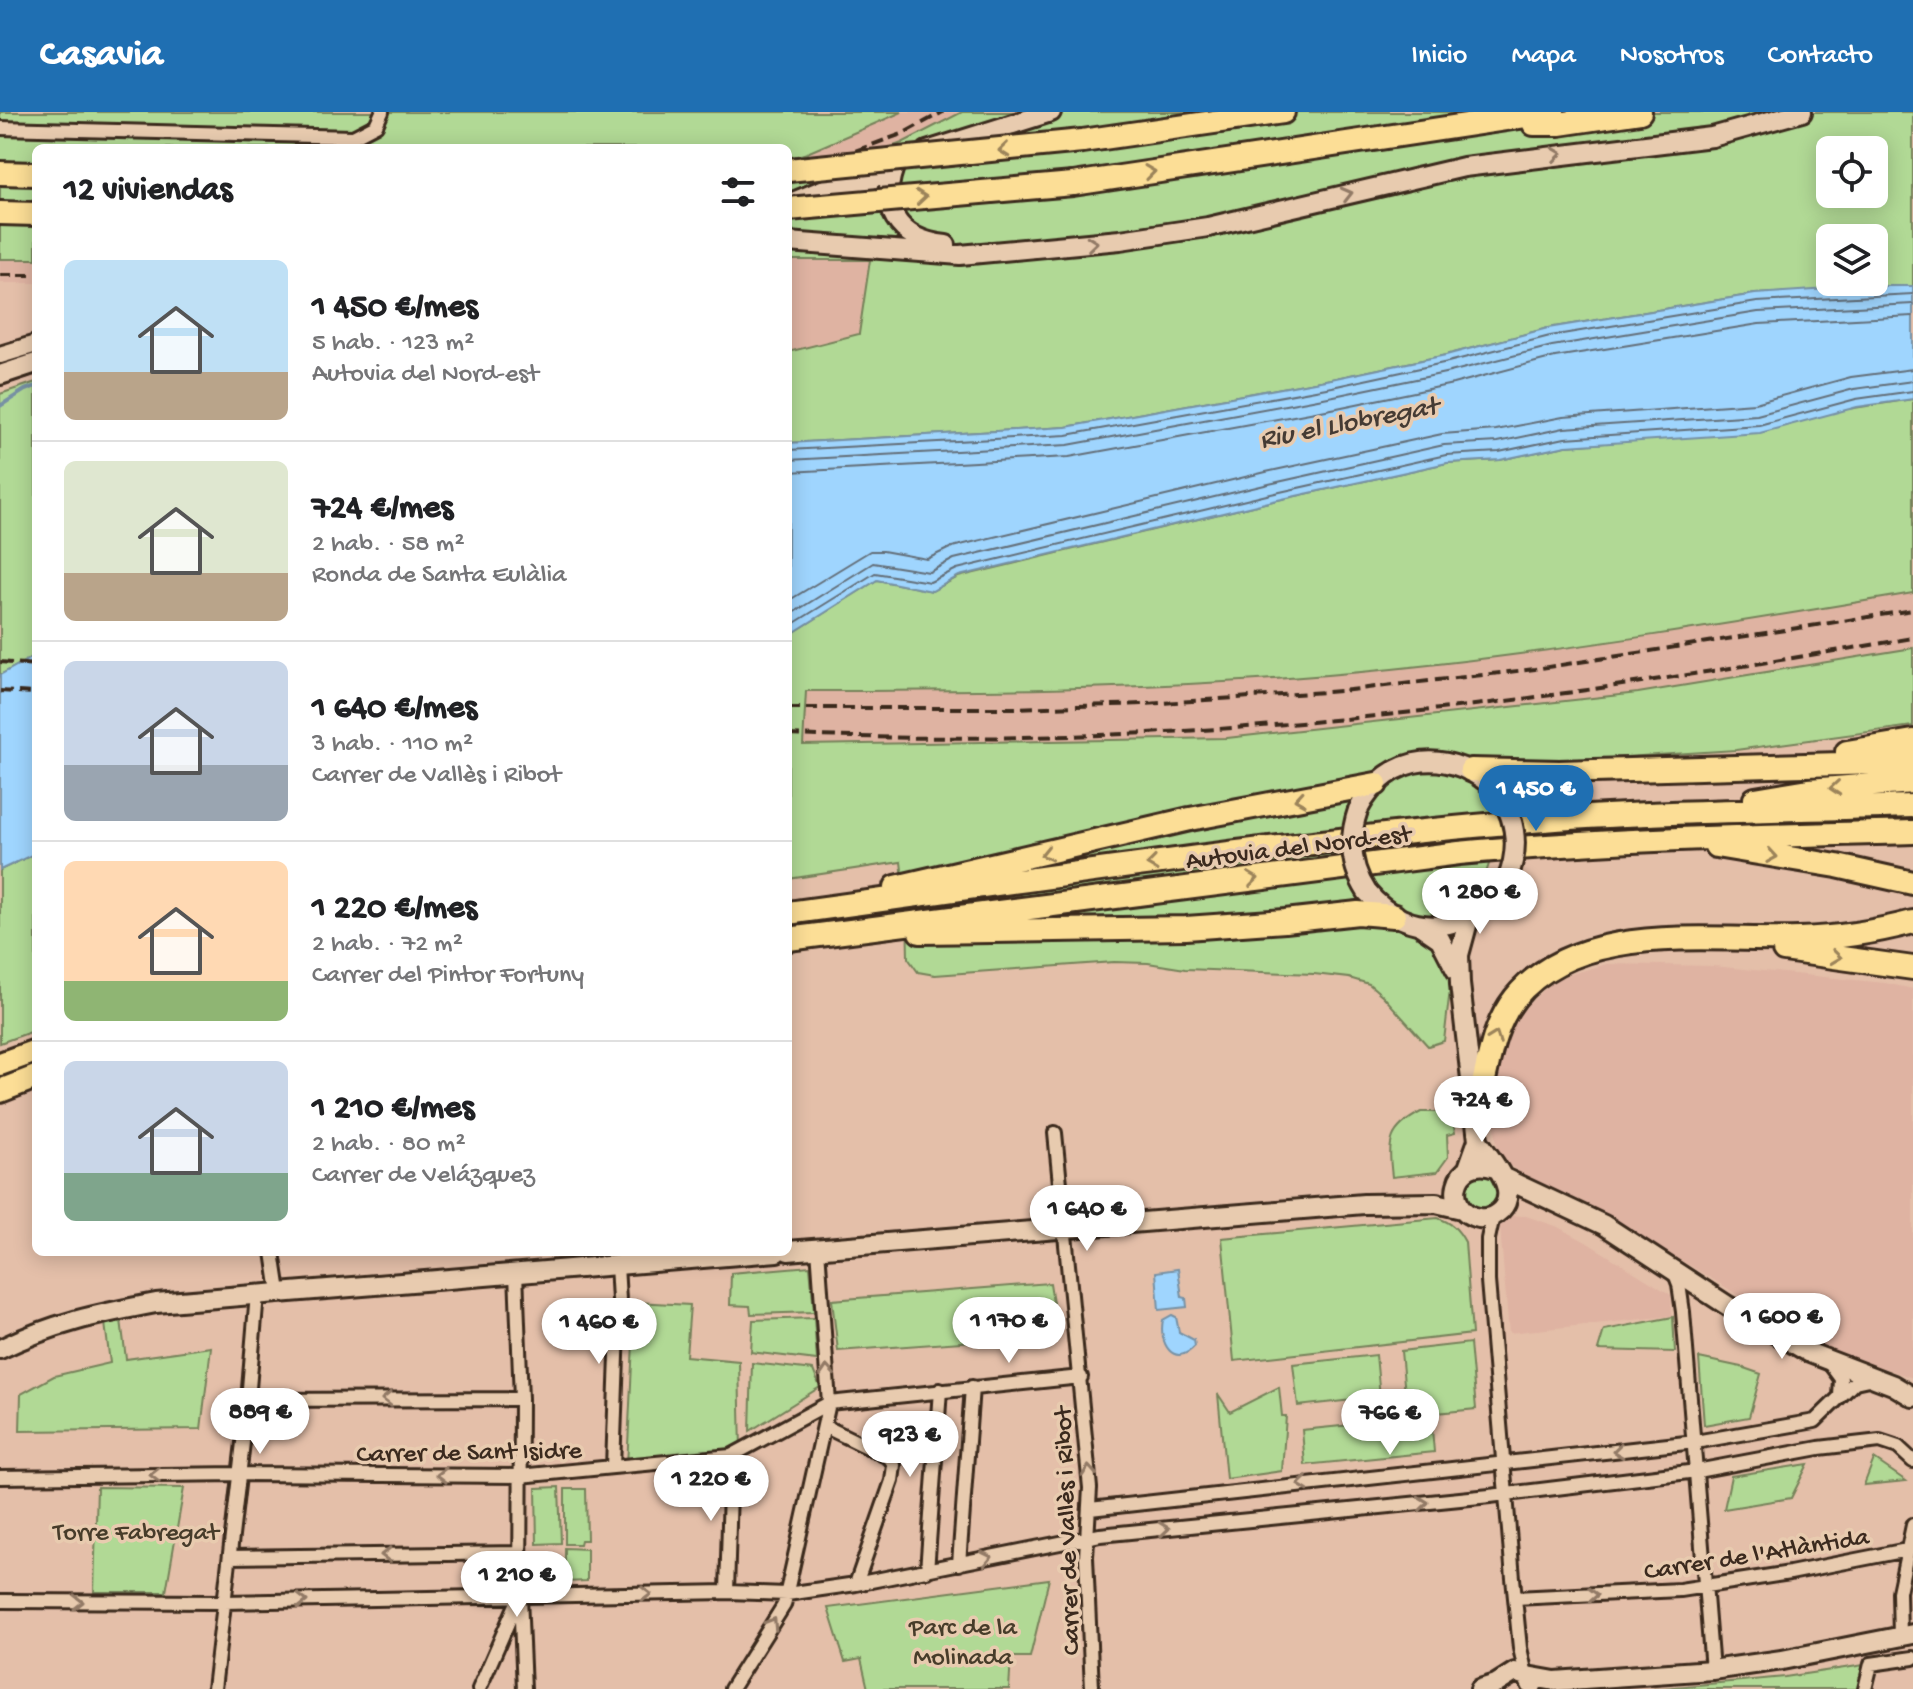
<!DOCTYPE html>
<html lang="es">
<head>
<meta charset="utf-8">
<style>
  body { margin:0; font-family:"Gochi Hand",sans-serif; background:#f2f2f2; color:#202124; height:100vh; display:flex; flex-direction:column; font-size:30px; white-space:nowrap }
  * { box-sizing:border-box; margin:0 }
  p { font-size:26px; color:#757577 }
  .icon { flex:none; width:44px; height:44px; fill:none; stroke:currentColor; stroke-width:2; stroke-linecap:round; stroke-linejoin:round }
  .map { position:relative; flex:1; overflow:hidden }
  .side { position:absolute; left:32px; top:32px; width:760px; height:1112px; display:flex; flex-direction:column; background:#fff; border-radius:12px; box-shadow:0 4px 20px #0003 }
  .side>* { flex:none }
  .controls { position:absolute; left:1816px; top:24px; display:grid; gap:16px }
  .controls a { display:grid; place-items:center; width:72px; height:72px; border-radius:12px; background:#fff; box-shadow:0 4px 20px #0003; font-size:40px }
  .price { position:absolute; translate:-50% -68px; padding:0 18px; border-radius:28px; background:#fff; color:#222; font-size:26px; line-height:52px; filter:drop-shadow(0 2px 4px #0008) }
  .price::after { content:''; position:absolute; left:50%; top:48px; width:24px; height:18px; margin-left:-12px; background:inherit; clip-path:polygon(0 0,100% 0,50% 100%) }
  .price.selected { background:#1f6fb2; color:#fff }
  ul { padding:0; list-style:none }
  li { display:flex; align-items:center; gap:24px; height:200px; padding:0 32px }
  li+li { border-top:2px solid #e0e0e0 }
  li span { display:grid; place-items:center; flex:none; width:224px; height:160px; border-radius:12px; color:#555 }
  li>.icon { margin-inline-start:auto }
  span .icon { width:96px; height:96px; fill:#fffc; stroke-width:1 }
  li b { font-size:34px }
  h2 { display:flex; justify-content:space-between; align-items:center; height:96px; padding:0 32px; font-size:34px }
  header { display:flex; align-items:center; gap:48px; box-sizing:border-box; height:112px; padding:0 40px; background:#1f6fb2; color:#fff }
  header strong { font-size:38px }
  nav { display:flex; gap:44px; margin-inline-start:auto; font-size:28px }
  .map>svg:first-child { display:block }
</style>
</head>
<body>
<header>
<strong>Casavia</strong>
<nav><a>Inicio</a><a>Mapa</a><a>Nosotros</a><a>Contacto</a></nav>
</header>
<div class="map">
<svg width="1913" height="1577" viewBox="0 0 1913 1577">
  <rect width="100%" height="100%" fill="#e4bfa9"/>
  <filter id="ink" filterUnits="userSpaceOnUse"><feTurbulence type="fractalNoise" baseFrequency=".0125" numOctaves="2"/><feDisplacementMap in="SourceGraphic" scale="16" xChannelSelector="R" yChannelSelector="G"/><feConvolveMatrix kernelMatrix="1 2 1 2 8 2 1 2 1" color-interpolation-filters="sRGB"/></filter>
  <g filter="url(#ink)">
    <!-- built -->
    <path fill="#dfb3a2" d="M902,0H962L902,31L788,72V47L807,41Z
      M0,147H36V171H0Z
      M870,147L859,222L788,240V148Z
      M1913,481V536L1638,581L1227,626L803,633L806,578L997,579L1179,573L1392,557L1644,525Z
      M1607,852L1713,854L1885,871L1913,877V1266L1825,1236L1684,1150L1521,1061L1498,1046L1492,983L1499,942L1513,906L1557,866Z
      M1499,1103L1526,1104L1556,1114L1586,1130L1671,1183L1672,1204L1509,1221Z"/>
    <!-- green -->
    <path fill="#b1d995" stroke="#76825a" stroke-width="2" fill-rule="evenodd" d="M0,0H902L807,41L788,47V36H36V147H0Z
      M962,0H1913V174L1755,182L1548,216L1446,243L1331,267L1066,315L788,331V240L859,222L870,148H788V72L902,31ZM1830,38H1874V82H1830ZM1830,126H1874V170H1830Z
      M36,270V543L0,563V282Z
      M1913,287V481C1740,510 1567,539 1392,557C1197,577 1002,579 806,579L803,633L1227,626L1638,581L1913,536V614L1736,638L1594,647L1564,675L1537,686L1497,728L1483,770L1455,834L1444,929L1428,934L1383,884L1369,872L1349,866L1314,862L1185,857L1148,851L1114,850L935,863L918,860L908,846L907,799L901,750L788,767V524L877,468L932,479L958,465L1273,389L1447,351L1500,348L1566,334L1644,328Z
      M36,741V918L0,931V758Z
      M1421,1000H1439L1453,1008L1455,1021L1447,1023L1448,1045L1437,1060L1392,1065C1388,1030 1388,1017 1421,1000Z
      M1466 1080a17 17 0 1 1 34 0a17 17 0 1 1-34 0Z
      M1438,1106C1452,1111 1458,1117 1465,1130L1472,1222L1234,1249L1222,1126Z
      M810,1154L814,1200L751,1202L750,1194L730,1193L731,1161Z
      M1050,1171L1058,1223L838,1239L832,1188Z
      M635,1190L690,1193L686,1244L739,1249L741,1339L627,1354Z
      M120,1200L126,1247L211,1235L201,1317L20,1319L21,1282L54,1264L110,1251L104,1203Z
      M1673,1205L1675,1240L1598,1238L1604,1218Z
      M814,1206L817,1248L751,1240L753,1208Z
      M1470,1231L1476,1297L1407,1304L1401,1239Z
      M1376,1243L1380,1285L1298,1294L1293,1252Z
      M1699,1246L1741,1255L1761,1262L1749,1305L1704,1313Z
      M752,1251L813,1258L820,1275L750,1319Z
      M1279,1275L1282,1304H1286L1282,1359L1226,1367L1218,1282L1230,1300Z
      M1431,1305L1434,1340L1305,1353L1302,1318Z
      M1874,1347L1906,1369L1864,1373Z
      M1808,1352L1791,1386L1724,1397L1731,1364Z
      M97,1375L184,1376L166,1480H94Z
      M559,1375L561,1431L537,1432L536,1376Z
      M565,1377H586L587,1428H581L580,1432H565Z
      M565,1436L587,1437V1469L565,1470Z
      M1049,1467L1030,1545H1011L1009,1577H868L861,1547L845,1550L828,1496Z
      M1871,1552L1865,1577H1653L1785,1565Z"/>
    <!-- water -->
    <path fill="#9fd5fe" stroke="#7791a4" stroke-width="2" d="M1874,174H1913V287L1857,295L1760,321L1566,334L1500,348L1447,351L1273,389L959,464L932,479L877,468L788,524V331L1066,315L1331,267L1446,243L1548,216L1755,182Z
      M36,543V741L0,758V563Z
      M1178,1157L1182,1185L1186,1186L1187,1195L1159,1198L1156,1160Z
      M1172,1203L1176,1205L1179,1220L1194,1228L1195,1234C1174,1257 1158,1231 1163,1208Z"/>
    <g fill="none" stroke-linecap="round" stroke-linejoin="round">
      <!-- shore -->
      <path stroke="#636e78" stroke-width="2" d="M788,338L1067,323L1332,275L1448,250L1550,224L1757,190L1913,182
        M788,348L1068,333L1334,284L1450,260L1552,234L1758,200L1913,192
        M788,360L1069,345L1337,296L1453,272L1555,245L1759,212L1913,204
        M788,489L870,439H883L927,447L952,435L1266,360L1442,322L1496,318L1563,305L1755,291L1851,265L1913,257
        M788,504L873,451L929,460L954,447L1269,372L1444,333L1498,330L1564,316L1757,303L1854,277L1913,269
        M788,515L875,461L930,470L957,457L1271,382L1446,343L1499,340L1565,326L1759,313L1856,287L1913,279"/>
      <!-- stream -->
      <path stroke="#7791a4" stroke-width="4" d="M0,294L25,278L36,274"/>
      <!-- minor casing -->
      <g stroke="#3b2a1e" stroke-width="18">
        <path id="minor" d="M0,16L353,25L376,13L382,0
          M1055,1021L1090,1376L1086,1445L1092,1577
          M1493,1104L1488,1127V1169L1513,1466L1520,1536L1526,1563
          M273,1140L279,1180
          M1674,1159L1679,1172L1683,1200L1712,1558
          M516,1161L521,1287L520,1485L524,1577
          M1827,1248L1841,1267L1840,1284
          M248,1288L521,1287
          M824,1314L890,1346L894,1353L892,1369L856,1472
          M613,1355L619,1188L617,1153
          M0,1365L239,1362L520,1364L613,1355L731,1344L829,1291L1081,1265
          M1090,1397L1695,1330L1815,1309L1855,1270L1873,1266
          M230,1445L520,1441
          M959,1452L972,1275
          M927,1459L940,1278
          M727,1480L731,1344
          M1515,1486L1680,1478L1790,1461L1907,1438
          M0,1489L224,1490L727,1480L787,1482L856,1472L1100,1423L1490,1384L1697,1359L1819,1336L1880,1329L1898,1335L1913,1349
          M1900,1525L1899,1480L1913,1413
          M214,1577L248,1288L257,1182
          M479,1577L518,1488
          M731,1577L784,1493L829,1291L818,1136
          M1865,1577L1871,1552L1913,1546"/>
      </g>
      <!-- tertiary casing -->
      <g stroke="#3b2a1e" stroke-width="22">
        <path id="tertiary" d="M0,243L36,232"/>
      </g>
      <!-- secondary casing -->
      <g stroke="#3b2a1e" stroke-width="24">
        <path id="secondary" d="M927,39L1051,0
          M897,48C876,94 897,128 946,133
          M823,90L860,75L882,60
          M788,92L880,54
          M788,130L960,143L1120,128L1208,115L1464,55L1712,25L1802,0
          M0,263L36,251
          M1358,698C1389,638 1453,635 1498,680
          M1367,780C1409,830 1473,823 1507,768
          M1421,814L1440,827L1456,858
          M1478,1028C1489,1047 1521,1077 1501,1098C1495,1104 1487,1107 1479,1106C1442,1100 1452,1041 1495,1056
          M1468,1056L1478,1028L1460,872L1459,843L1469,806
          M1504,1066L1604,1113L1728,1194L1810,1241L1893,1273L1913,1285
          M788,1139L1364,1092L1436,1091L1462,1097
          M0,1237C54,1211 98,1202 156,1191L777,1140
          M1527,1564L1555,1569L1712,1558L1782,1548L1913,1522
          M1480,1577L1496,1572L1515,1560L1527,1564L1532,1574"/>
      </g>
      <!-- motorway casing -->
      <g stroke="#3b2a1e" stroke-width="28">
        <path id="motorway" d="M1534,12H1559L1640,0
          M1082,29L1283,0
          M0,61L36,62
          M1073,72L1553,0
          M0,101L36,102
          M1847,640L1913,629
          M1471,658L1559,660L1913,650
          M1755,687L1809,678L1913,670
          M1716,734L1837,754L1913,771
          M896,775L1190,707L1376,672
          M788,801C1039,767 1291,728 1544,708C1667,699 1790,698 1913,694
          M920,820L1186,816L1285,809L1358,801L1394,804
          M788,827L1459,741C1610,727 1761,724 1913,720
          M1784,838L1913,856
          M0,952L36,939
          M0,979L36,965
          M1476,1000C1488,961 1489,919 1515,886C1578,808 1711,830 1799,827C1838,826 1875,820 1913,810"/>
      </g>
      <!-- minor -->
      <use href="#minor" stroke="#e8cbaf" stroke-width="12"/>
      <!-- tertiary -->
      <use href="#tertiary" stroke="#e8cbaf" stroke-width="16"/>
      <!-- secondary -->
      <use href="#secondary" stroke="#e8cbaf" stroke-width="18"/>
      <!-- motorway -->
      <use href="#motorway" stroke="#fcde96" stroke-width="22"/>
      <!-- rail -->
      <path stroke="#3b2a1e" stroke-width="4" stroke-dasharray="12 6" stroke-linecap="butt" d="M788,63L902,22L943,0
        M0,163H36
        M0,550L36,553
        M0,579L36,581
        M788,596H1012L1146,592L1341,579L1535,557L1913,498
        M788,623C1005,631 1225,622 1440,597C1599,579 1756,552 1913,526"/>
      <!-- secondary-bridge casing -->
      <g stroke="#3b2a1e" stroke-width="24" stroke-linecap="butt">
        <path id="secondary-bridge" d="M1498,680C1517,708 1520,737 1507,768
          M1358,698C1348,727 1350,754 1367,780"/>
      </g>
      <!-- motorway-bridge casing -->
      <g stroke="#3b2a1e" stroke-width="28" stroke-linecap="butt">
        <path id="motorway-bridge" d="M788,58L1082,29
          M788,97L1073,72"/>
      </g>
      <!-- secondary-bridge -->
      <use href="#secondary-bridge" stroke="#e8cbaf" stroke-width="18"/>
      <!-- motorway-bridge -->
      <use href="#motorway-bridge" stroke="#fcde96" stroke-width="22"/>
    </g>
    <!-- one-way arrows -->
    <defs><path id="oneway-chevron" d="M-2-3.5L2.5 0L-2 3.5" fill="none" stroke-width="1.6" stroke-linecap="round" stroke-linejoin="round" transform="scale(2)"/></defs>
    <g stroke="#9c845a">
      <use href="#oneway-chevron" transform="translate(1004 38) rotate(174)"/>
      <use href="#oneway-chevron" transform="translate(1150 60) rotate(-8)"/>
      <use href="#oneway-chevron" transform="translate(921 85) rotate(-5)"/>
      <use href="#oneway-chevron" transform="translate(1835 676) rotate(175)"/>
      <use href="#oneway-chevron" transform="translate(1300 687) rotate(171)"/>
      <use href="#oneway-chevron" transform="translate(1046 742) rotate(167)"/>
      <use href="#oneway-chevron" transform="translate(1772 744) rotate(9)"/>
      <use href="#oneway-chevron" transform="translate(1152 752) rotate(172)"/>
      <use href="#oneway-chevron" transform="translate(1253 767) rotate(-7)"/>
      <use href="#oneway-chevron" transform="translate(1836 845) rotate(7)"/>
      <use href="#oneway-chevron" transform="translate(1495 925) rotate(-70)"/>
    </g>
    <g stroke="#927a66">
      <use href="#oneway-chevron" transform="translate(1557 42) rotate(-7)"/>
      <use href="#oneway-chevron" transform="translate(1347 82) rotate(-14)"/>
      <use href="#oneway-chevron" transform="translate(1092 131) rotate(-6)"/>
      <use href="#oneway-chevron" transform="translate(827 1259) rotate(-94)"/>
      <use href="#oneway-chevron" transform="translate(387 1287) rotate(180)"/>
      <use href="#oneway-chevron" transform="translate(1618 1339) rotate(173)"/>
      <use href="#oneway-chevron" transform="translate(1089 1359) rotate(-95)"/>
      <use href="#oneway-chevron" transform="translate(155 1363) rotate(179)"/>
      <use href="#oneway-chevron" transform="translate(442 1363) rotate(-180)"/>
      <use href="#oneway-chevron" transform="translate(1303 1372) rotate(174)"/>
      <use href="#oneway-chevron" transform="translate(1423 1391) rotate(-6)"/>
      <use href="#oneway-chevron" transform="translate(1164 1417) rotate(-6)"/>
      <use href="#oneway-chevron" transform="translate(386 1443) rotate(179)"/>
      <use href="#oneway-chevron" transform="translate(987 1446) rotate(-12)"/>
      <use href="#oneway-chevron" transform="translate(646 1482) rotate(-1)"/>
      <use href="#oneway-chevron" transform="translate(1593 1483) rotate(-3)"/>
      <use href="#oneway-chevron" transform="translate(302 1489) rotate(-1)"/>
      <use href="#oneway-chevron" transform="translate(78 1490)"/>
      <use href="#oneway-chevron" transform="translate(772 1511) rotate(-58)"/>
    </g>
  </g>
  <g text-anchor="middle" stroke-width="7" stroke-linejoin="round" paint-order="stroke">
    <!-- street labels -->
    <g font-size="26" fill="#3b2a1e" stroke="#e8cbaf">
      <text transform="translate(1298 733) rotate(-7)" y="9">Autovia del Nord-est</text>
      <text transform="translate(469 1338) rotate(-1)" y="9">Carrer de Sant Isidre</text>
      <text transform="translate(1065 1419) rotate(-92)" y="9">Carrer de Vallès i Ribot</text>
      <text transform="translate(1756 1440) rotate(-9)" y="9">Carrer de l'Atlàntida</text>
    </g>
    <!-- park labels -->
    <g font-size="26" fill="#473c2a" stroke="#e8cbaf">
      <text x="136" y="1427">Torre Fabregat</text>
      <text x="963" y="1522">Parc de la<tspan x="963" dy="30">Molinada</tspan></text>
    </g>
    <!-- water labels -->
    <g font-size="28" font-style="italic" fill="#453b34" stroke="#e8cbaf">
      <text transform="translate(1348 308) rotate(-11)" y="10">Riu el Llobregat</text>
    </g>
  </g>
</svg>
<div class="controls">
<a><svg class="icon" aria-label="locate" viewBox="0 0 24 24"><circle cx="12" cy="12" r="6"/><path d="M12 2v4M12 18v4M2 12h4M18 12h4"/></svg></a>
<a><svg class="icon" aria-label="layers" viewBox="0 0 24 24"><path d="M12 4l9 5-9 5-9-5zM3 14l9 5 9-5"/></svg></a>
</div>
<b class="price selected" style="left:1536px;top:721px">1 450 €</b>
<b class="price" style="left:1480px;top:824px">1 280 €</b>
<b class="price" style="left:1482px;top:1032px">724 €</b>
<b class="price" style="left:1087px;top:1141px">1 640 €</b>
<b class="price" style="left:1782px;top:1249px">1 600 €</b>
<b class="price" style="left:1009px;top:1253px">1 170 €</b>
<b class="price" style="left:599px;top:1254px">1 460 €</b>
<b class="price" style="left:260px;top:1344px">889 €</b>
<b class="price" style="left:1390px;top:1345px">766 €</b>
<b class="price" style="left:910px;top:1367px">923 €</b>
<b class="price" style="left:711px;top:1411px">1 220 €</b>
<b class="price" style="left:517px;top:1507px">1 210 €</b>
<section class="side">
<h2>12 viviendas<svg class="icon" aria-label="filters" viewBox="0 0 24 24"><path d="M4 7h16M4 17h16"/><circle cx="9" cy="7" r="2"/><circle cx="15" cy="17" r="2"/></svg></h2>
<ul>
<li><span style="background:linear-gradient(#bfe0f5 70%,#b9a48a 0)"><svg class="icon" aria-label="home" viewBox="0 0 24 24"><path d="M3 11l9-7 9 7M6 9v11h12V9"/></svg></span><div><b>1 450 €/mes</b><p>5 hab. · 123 m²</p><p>Autovia del Nord-est</p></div></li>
<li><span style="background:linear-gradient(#dfe7d0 70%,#b9a48a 0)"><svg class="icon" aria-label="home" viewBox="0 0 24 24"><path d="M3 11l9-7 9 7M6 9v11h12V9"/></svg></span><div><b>724 €/mes</b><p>2 hab. · 58 m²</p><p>Ronda de Santa Eulàlia</p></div></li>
<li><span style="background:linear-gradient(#c9d6e8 65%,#9aa5b1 0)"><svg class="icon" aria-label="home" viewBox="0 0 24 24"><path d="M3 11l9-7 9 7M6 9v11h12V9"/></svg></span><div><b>1 640 €/mes</b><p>3 hab. · 110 m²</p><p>Carrer de Vallès i Ribot</p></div></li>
<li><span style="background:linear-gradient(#ffd9b3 75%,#8fb573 0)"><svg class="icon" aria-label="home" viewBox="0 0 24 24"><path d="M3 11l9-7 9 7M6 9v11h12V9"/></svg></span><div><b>1 220 €/mes</b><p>2 hab. · 72 m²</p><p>Carrer del Pintor Fortuny</p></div></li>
<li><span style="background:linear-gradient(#c9d6e8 70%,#7fa58c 0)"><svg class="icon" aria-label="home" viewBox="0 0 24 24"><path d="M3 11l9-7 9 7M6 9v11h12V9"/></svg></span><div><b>1 210 €/mes</b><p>2 hab. · 80 m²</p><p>Carrer de Velázquez</p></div></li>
</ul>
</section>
</div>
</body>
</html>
